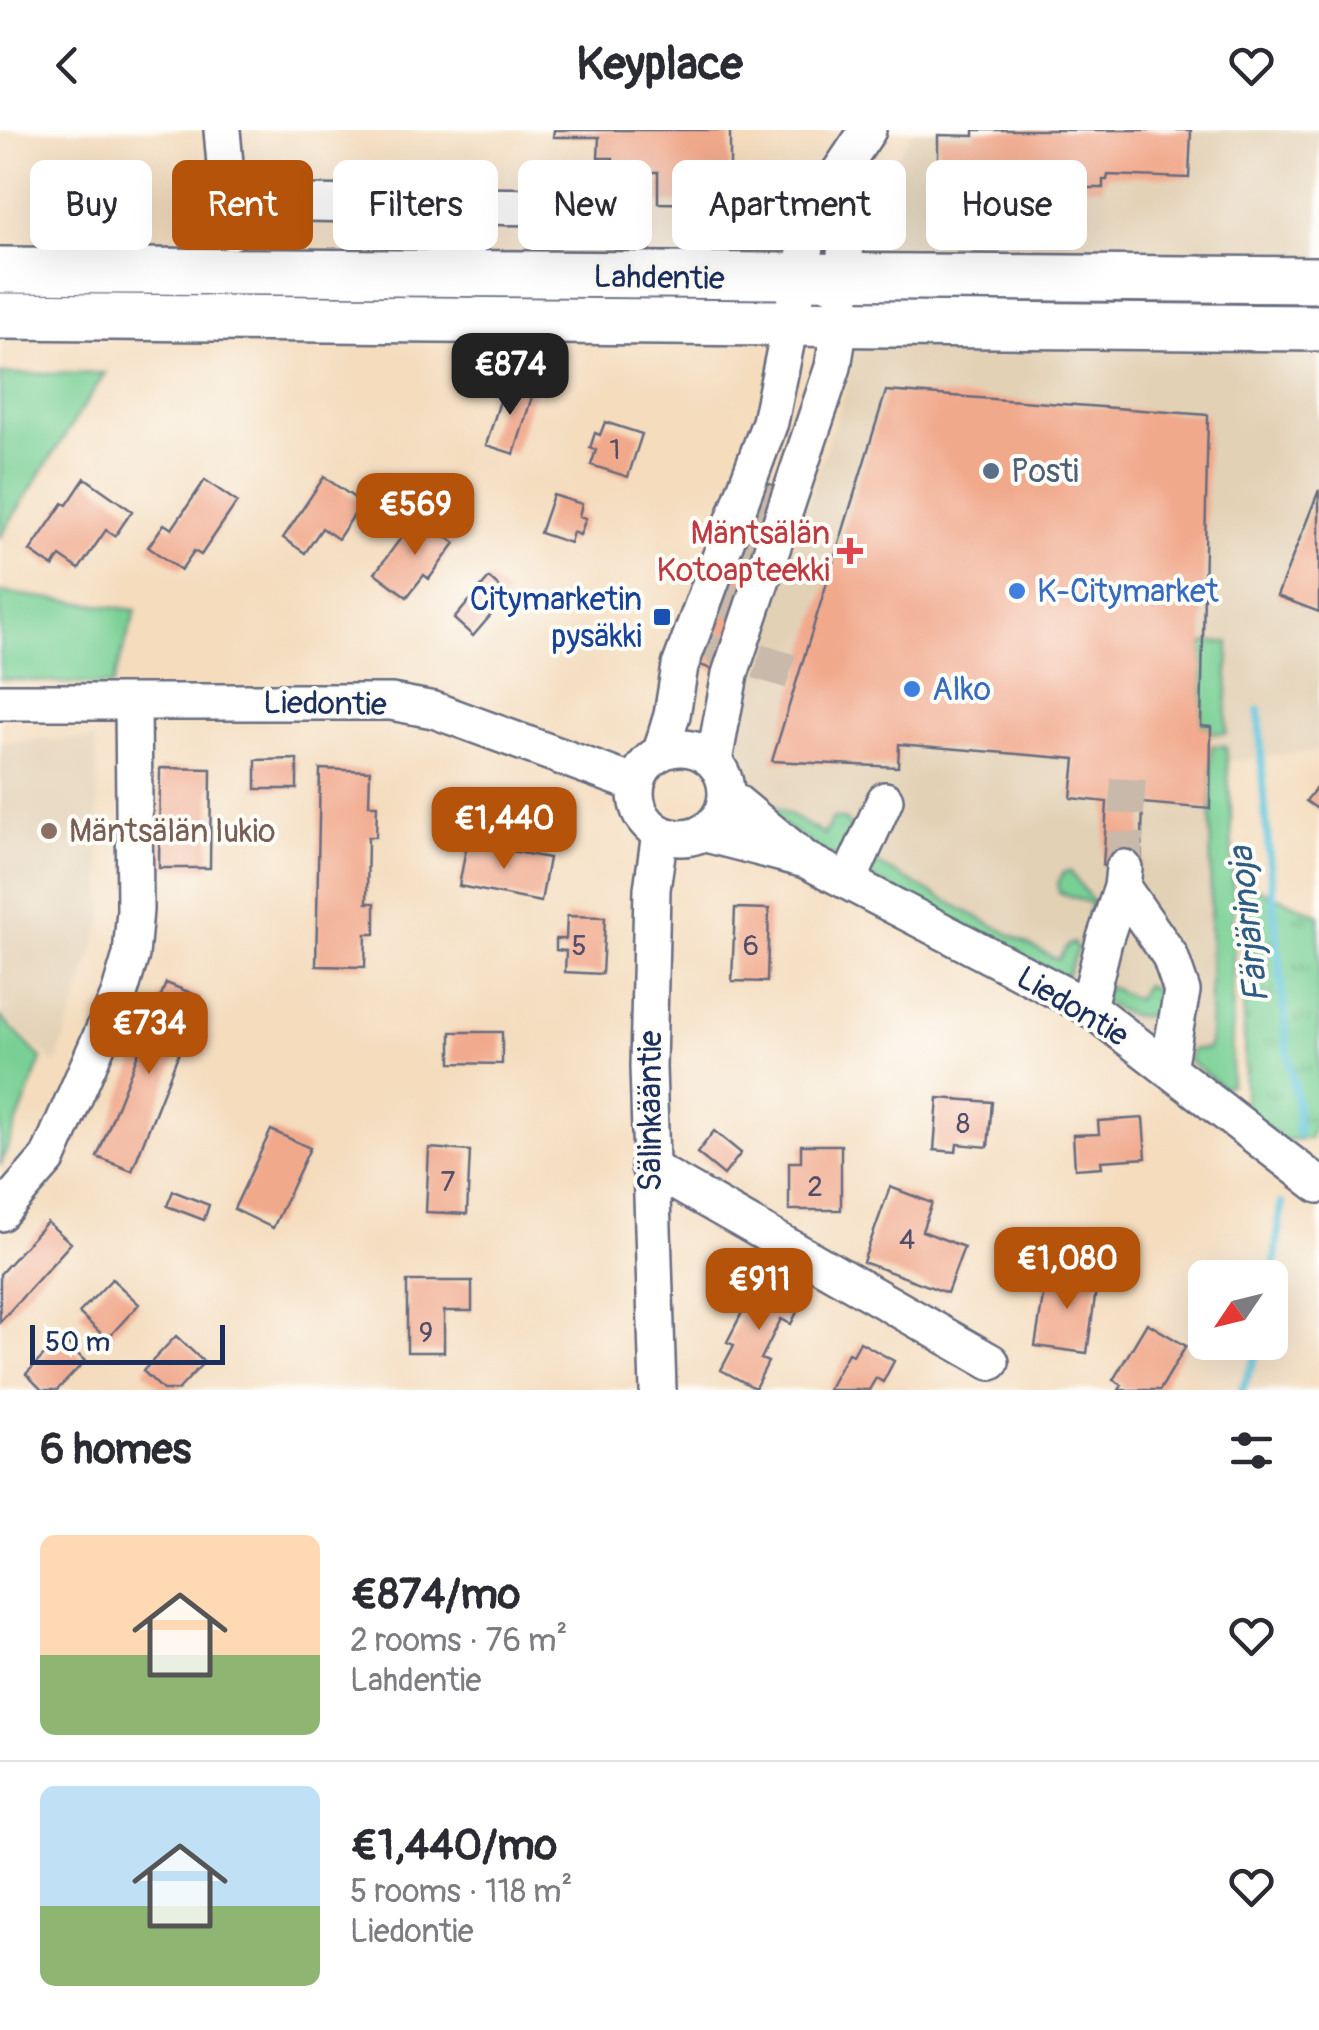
<!DOCTYPE html>
<html lang="en">
<head>
<meta charset="utf-8">
<style>
  body { margin:0; font-family:Pangolin,sans-serif; background:#f7f7f7; color:#2b2b33; height:100vh; display:flex; flex-direction:column; font-size:38px; white-space:nowrap }
  * { box-sizing:border-box; margin:0 }
  p { font-size:32px; color:#7c7c81 }
  .icon { flex:none; width:55px; height:55px; fill:none; stroke:currentColor; stroke-width:2; stroke-linecap:round; stroke-linejoin:round }
  .map { position:relative; height:1260px; overflow:hidden }
  .sheet { display:flex; flex-direction:column; background:#fff; flex:1 }
  .sheet>* { flex:none }
  .banner { position:absolute; left:30px; top:30px; width:1260px; height:90px; display:flex; gap:20px }
  .needle { width:65px; rotate:235deg }
  .controls { position:absolute; left:1188px; top:1130px; display:grid; gap:20px }
  .controls a { display:grid; place-items:center; width:100px; height:100px; border-radius:15px; background:#fff; box-shadow:0 10px 40px #0002; font-size:50px }
  .scale { position:absolute; left:30px; bottom:25px; width:195px; box-sizing:border-box; padding-left:10px; border:5px solid #1b2f5e; border-top:0; font-size:28px; line-height:35px; white-space:nowrap; color:#1b2f5e; -webkit-text-stroke:8px #fdfcf7; paint-order:stroke }
  .price { position:absolute; translate:-50% -85px; padding:0 22px; border-radius:20px; background:#b45309; color:#fff; font-size:32px; line-height:65px; filter:drop-shadow(0 2px 5px #0008) }
  .price::after { content:''; position:absolute; left:50%; top:60px; width:30px; height:22px; margin-left:-15px; background:inherit; clip-path:polygon(0 0,100% 0,50% 100%) }
  .price.on { background:#222; color:#fff }
  ul { padding:0; list-style:none }
  li { display:flex; align-items:center; gap:30px; height:250px; padding:0 40px }
  li+li { border-top:2px solid #e1e1e2 }
  li span { display:grid; place-items:center; flex:none; width:280px; height:200px; border-radius:15px; color:#555 }
  li>.icon { margin-inline-start:auto }
  span .icon { width:120px; height:120px; fill:#fffc; stroke-width:1 }
  li b { font-size:42px }
  h2 { display:flex; justify-content:space-between; align-items:center; height:120px; padding:0 40px; font-size:42px }
  .chip { padding:0 35px; border-radius:15px; background:#fff; box-shadow:0 10px 40px #0002; font-size:35px; line-height:90px }
  .chip.on { background:#b45309; color:#fff }
  header { display:flex; justify-content:space-between; align-items:center; height:130px; padding:0 40px; background:#fff; font-size:45px; font-weight:700 }
  .map>svg:first-child { display:block }
</style>
</head>
<body>
<header><svg class="icon" aria-label="back" viewBox="0 0 24 24"><path d="M15 5l-7 7 7 7"/></svg>Keyplace<svg class="icon" aria-label="heart" viewBox="0 0 24 24"><path d="M12 20l-8-8c-3-5 5-10 8-4 3-6 11-1 8 4z"/></svg></header>
<div class="map">
<svg width="1319" height="1260" viewBox="0 0 1319 1260">
  <defs>
    <pattern id="park-tufts" width="24" height="20" patternUnits="userSpaceOnUse" patternTransform="scale(2.5)"><rect width="24" height="20" fill="#79d094"/><path d="M3 7l-1-3M5 7V3M7 7l1-3M15 17l-1-3M17 17v-4M19 17l1-3" fill="none" stroke="#62a97c"/></pattern>
  </defs>
  <rect width="100%" height="100%" fill="#fdfcf7"/>
  <filter id="ink" filterUnits="userSpaceOnUse"><feTurbulence type="fractalNoise" baseFrequency=".01" numOctaves="2"/><feDisplacementMap in="SourceGraphic" scale="20" xChannelSelector="R" yChannelSelector="G"/><feConvolveMatrix kernelMatrix="1 2 1 2 8 2 1 2 1" color-interpolation-filters="sRGB"/></filter>
  <filter id="wash" filterUnits="userSpaceOnUse"><feTurbulence type="fractalNoise" baseFrequency=".0048" numOctaves="4" result="noise"/><feDisplacementMap in="SourceGraphic" scale="40" xChannelSelector="R" yChannelSelector="G"/><feGaussianBlur stdDeviation="2.25" result="paint"/><feColorMatrix in="noise" values="0 0 0 0 0 0 0 0 0 0 0 0 0 0 0 0 0 1.4 0 .05"/><feComposite in="paint" operator="in"/></filter>
  <g filter="url(#wash)">
    <rect width="100%" height="100%" fill="#f4dcbd"/>
    <!-- built -->
    <path fill="#e3d1b6" d="M914,0H1319V620L1227,631L1229,977L813,729L732,652L721,628L847,256L881,82L877,54Z
      M95,609L103,790L56,934L0,883V612Z"/>
    <!-- green -->
    <path fill="#79d094" stroke="#4a8079" stroke-width="2.5" d="M105,243L0,407V244Z
      M0,462L136,480L112,556L0,549Z
      M1229,512L1226,603H1211V597L1201,596L1203,513Z
      M1211,616H1226L1231,681L1234,801L1231,954L1223,957L1188,930L1193,919H1208L1210,911Z
      M769,674L824,704L833,689H844L852,697L850,711L842,725L831,727L765,683Z
      M874,732L1058,830L1067,816L1073,813L1078,819L1065,848L868,746Z
      M1070,741L1096,776L1091,788L1087,784L1092,774L1059,762L1057,754L1064,742Z
      M1145,855L1159,861L1163,870L1160,880C1139,894 1122,882 1102,871L1107,856L1137,870Z
      M0,886L42,929L0,1036Z"/>
    <!-- park -->
    <path fill="url(#park-tufts)" stroke="#4a8079" stroke-width="2.5" d="M1242,751L1319,785V986L1309,1009L1284,1010L1249,983L1245,974Z"/>
    <g fill="none" stroke-linecap="round" stroke-linejoin="round">
      <!-- stream -->
      <path stroke="#5ec4dc" stroke-width="8" d="M1259,580C1263,689 1277,796 1286,904C1288,938 1300,969 1298,1004
        M1270,1182L1281,1074
        M1242,1260L1261,1212"/>
    </g>
    <g id="blocks">
      <!-- building -->
      <path fill="#f1a98c" d="M554,0H730V74L658,73V42H612L613,28H598L599,7H553Z
        M974,0H1191L1189,48L1108,45L1107,50H1103V58H1083V50L1022,48L1021,58L999,57L1000,48L950,46V35H938V5L974,6Z
        M506,252L534,260L514,324L486,315Z
        M886,261L1208,285L1201,596L1211,597L1210,679L1143,673L1141,738L1103,736L1107,672L1071,668L1075,629L899,614L898,637L772,631Z
        M605,292L642,304L628,347L591,335L596,320L590,318L595,303L600,305Z
        M324,347L362,373L338,409L322,398L305,423L283,408Z
        M85,348L132,381L115,406L106,400L79,439L60,426L53,437L30,421L63,373L67,375Z
        M205,350L237,372L201,425L194,421L181,440L148,417L164,394L172,399Z
        M757,350L781,358L720,542L697,534Z
        M1319,360V482L1277,466Z
        M553,365L582,374L579,386L586,388L580,405L573,402L570,413L540,403Z
        M421,388L455,413L429,449L424,445L407,467L375,443L403,405L407,407Z
        M489,448L508,465L473,506L454,489Z
        M297,629V659H256V630Z
        M160,638L211,639L210,738H159Z
        M320,639L370,641L369,675H377L376,707H368L367,773H375V804H366L365,837L316,836Z
        M1319,654V680L1306,671Z
        M467,713L549,728L541,772L459,756Z
        M735,778L769,779L767,852L732,851Z
        M567,786L605,787L602,844L565,842L566,821L556,820V809H566Z
        M166,853L201,867L132,1041L97,1027Z
        M451,902H502V934L451,933Z
        M938,968L992,972L988,1017L957,1014L956,1022L934,1020Z
        M1143,988L1146,1028L1101,1031L1102,1037L1075,1039L1073,1005L1099,1004L1098,991Z
        M271,1000L310,1018L273,1098L234,1079Z
        M714,1001L741,1023L724,1045L697,1023Z
        M801,1015H841V1080H789V1032H801Z
        M429,1018L470,1021L467,1084L426,1082Z
        M890,1057L932,1073L922,1101L964,1117L947,1163L863,1132Z
        M173,1061L209,1075L204,1090L167,1076Z
        M47,1092L71,1113L0,1192V1144Z
        M1051,1109L1071,1112L1068,1130L1048,1126Z
        M1047,1142L1098,1146L1087,1223L1035,1216Z
        M112,1149L139,1174L107,1209L79,1183Z
        M407,1151H472V1181H444V1222H407Z
        M772,1153L804,1168L791,1194L781,1189L761,1229L768,1232L755,1258L721,1240L734,1215L727,1212L751,1165L763,1171Z
        M1147,1193L1186,1216L1160,1260H1119L1122,1255L1113,1250Z
        M176,1206L204,1232L178,1260H163L143,1241Z
        M61,1208L85,1231L57,1260H42L26,1244Z
        M860,1212L894,1231L883,1252L876,1248L869,1260H828L848,1223L853,1225Z"/>
    </g>
  </g>
  <g filter="url(#ink)">
    <use href="#blocks" fill-opacity="0" stroke="#676c7f" stroke-width="2.5"/>
    <g fill="none" stroke-linecap="round" stroke-linejoin="round">
      <!-- minor-tunnel -->
      <path stroke="#c9b9aa" stroke-width="35" stroke-dasharray="35 18" stroke-linecap="butt" d="M770,355L718,512L721,520L799,544
        M1124,737L1129,634"/>
      <!-- minor casing -->
      <g stroke="#676c7f" stroke-width="40">
        <path id="minor" d="M222,0L231,102
          M229,65L248,72L591,78
          M0,572H391L434,580L636,654
          M636 663a45 45 0 1 1 90 0a45 45 0 1 1-90 0Z
          M661,622L672,585L680,536L770,292L807,112L835,49L868,0
          M714,631L730,544L833,237L840,195L846,111L835,49
          M726,664L801,726
          M702,703L806,730L1088,877L1319,1055
          M848,752L885,670
          M1122,757L1170,826L1182,861L1168,938
          M1088,877L1104,811L1122,757L1124,738
          M649,1037L991,1232
          M0,1083L48,1028L119,865L131,825L135,780L133,574
          M658,1260L648,937L652,759L660,703"/>
      </g>
      <!-- major casing -->
      <g stroke="#676c7f" stroke-width="50">
        <path id="major" d="M0,140L1319,150
          M0,186L1319,198"/>
      </g>
      <!-- minor -->
      <use href="#minor" stroke="#fff" stroke-width="35"/>
      <!-- major -->
      <use href="#major" stroke="#fff" stroke-width="45"/>
    </g>
  </g>
  <!-- markers -->
  <circle fill="#5c6f8a" stroke="#fdfcf7" stroke-width="4" cx="991" cy="341" r="10"/>
  <path fill="#e0444e" stroke="#fdfcf7" stroke-width="4" d="M845 406h10v10h10v10h-10v10h-10v-10h-10v-10h10z"/>
  <g fill="#3f7fe0" stroke="#fdfcf7" stroke-width="4">
    <circle cx="1017" cy="461" r="10"/>
    <circle cx="912" cy="559" r="10"/>
  </g>
  <rect fill="#1a4fb4" stroke="#fdfcf7" stroke-width="4" x="652" y="477" width="20" height="20" rx="5"/>
  <circle fill="#8d6e63" stroke="#fdfcf7" stroke-width="4" cx="49" cy="701" r="10"/>
  <g text-anchor="middle" stroke-width="8" stroke-linejoin="round" paint-order="stroke">
    <!-- number labels -->
    <g font-size="28" fill="#504e6a">
      <text x="615" y="329">1</text>
      <text x="579" y="825">5</text>
      <text x="751" y="825">6</text>
      <text x="963" y="1003">8</text>
      <text x="448" y="1061">7</text>
      <text x="815" y="1066">2</text>
      <text x="907" y="1119">4</text>
      <text x="426" y="1212">9</text>
    </g>
    <!-- street labels -->
    <g font-size="32" fill="#1b2f5e" stroke="#fdfcf7">
      <text transform="translate(659 147) rotate(1)" y="11">Lahdentie</text>
      <text transform="translate(325 573) rotate(1)" y="11">Liedontie</text>
      <text transform="translate(1073 876) rotate(31)" y="11">Liedontie</text>
      <text transform="translate(650 981) rotate(-90)" y="11">Sälinkääntie</text>
    </g>
    <!-- service labels -->
    <g font-size="32" fill="#4e5e75" stroke="#fdfcf7" text-anchor="start">
      <text x="1011" y="352">Posti</text>
    </g>
    <!-- health labels -->
    <g font-size="32" fill="#be3a42" stroke="#fdfcf7" text-anchor="end">
      <text x="830" y="414">Mäntsälän<tspan x="830" dy="37">Kotoapteekki</tspan></text>
    </g>
    <!-- shop labels -->
    <g font-size="32" fill="#366cbe" stroke="#fdfcf7" text-anchor="start">
      <text x="1037" y="472">K-Citymarket</text>
      <text x="932" y="570">Alko</text>
    </g>
    <!-- transit labels -->
    <g font-size="32" fill="#164399" stroke="#fdfcf7" text-anchor="end">
      <text x="642" y="480">Citymarketin<tspan x="642" dy="37">pysäkki</tspan></text>
    </g>
    <!-- education labels -->
    <g font-size="32" fill="#785e54" stroke="#fdfcf7" text-anchor="start">
      <text x="69" y="712">Mäntsälän lukio</text>
    </g>
    <!-- water labels -->
    <g font-size="35" font-style="italic" fill="#2f5c84" stroke="#fdfcf7">
      <text transform="translate(1248 795) rotate(-96)" y="12">Färjärinoja</text>
    </g>
  </g>
</svg>
<div class="controls">
<a><svg class="needle" viewBox="-14 -14 28 28"><path d="M0-13l5 13h-10z" fill="#e53935"/><path d="M0 13l5-13h-10z" fill="#7c7c81"/></svg></a>
</div>
<div class="scale">50 m</div>
<b class="price on" style="left:510px;top:288px">€874</b>
<b class="price" style="left:415px;top:428px">€569</b>
<b class="price" style="left:504px;top:742px">€1,440</b>
<b class="price" style="left:149px;top:947px">€734</b>
<b class="price" style="left:1067px;top:1182px">€1,080</b>
<b class="price" style="left:759px;top:1203px">€911</b>
<div class="banner">
<a class="chip">Buy</a>
<a class="chip on">Rent</a>
<a class="chip">Filters</a>
<a class="chip">New</a>
<a class="chip">Apartment</a>
<a class="chip">House</a>
</div>
</div>
<section class="sheet">
<h2>6 homes<svg class="icon" aria-label="filters" viewBox="0 0 24 24"><path d="M4 7h16M4 17h16"/><circle cx="9" cy="7" r="2"/><circle cx="15" cy="17" r="2"/></svg></h2>
<ul>
<li><span style="background:linear-gradient(#ffd9b3 60%,#8fb573 0)"><svg class="icon" aria-label="home" viewBox="0 0 24 24"><path d="M3 11l9-7 9 7M6 9v11h12V9"/></svg></span><div><b>€874/mo</b><p>2 rooms · 76 m²</p><p>Lahdentie</p></div><svg class="icon" aria-label="heart" viewBox="0 0 24 24"><path d="M12 20l-8-8c-3-5 5-10 8-4 3-6 11-1 8 4z"/></svg></li>
<li><span style="background:linear-gradient(#bfe0f5 60%,#8fb573 0)"><svg class="icon" aria-label="home" viewBox="0 0 24 24"><path d="M3 11l9-7 9 7M6 9v11h12V9"/></svg></span><div><b>€1,440/mo</b><p>5 rooms · 118 m²</p><p>Liedontie</p></div><svg class="icon" aria-label="heart" viewBox="0 0 24 24"><path d="M12 20l-8-8c-3-5 5-10 8-4 3-6 11-1 8 4z"/></svg></li>
</ul>
</section>
</body>
</html>
